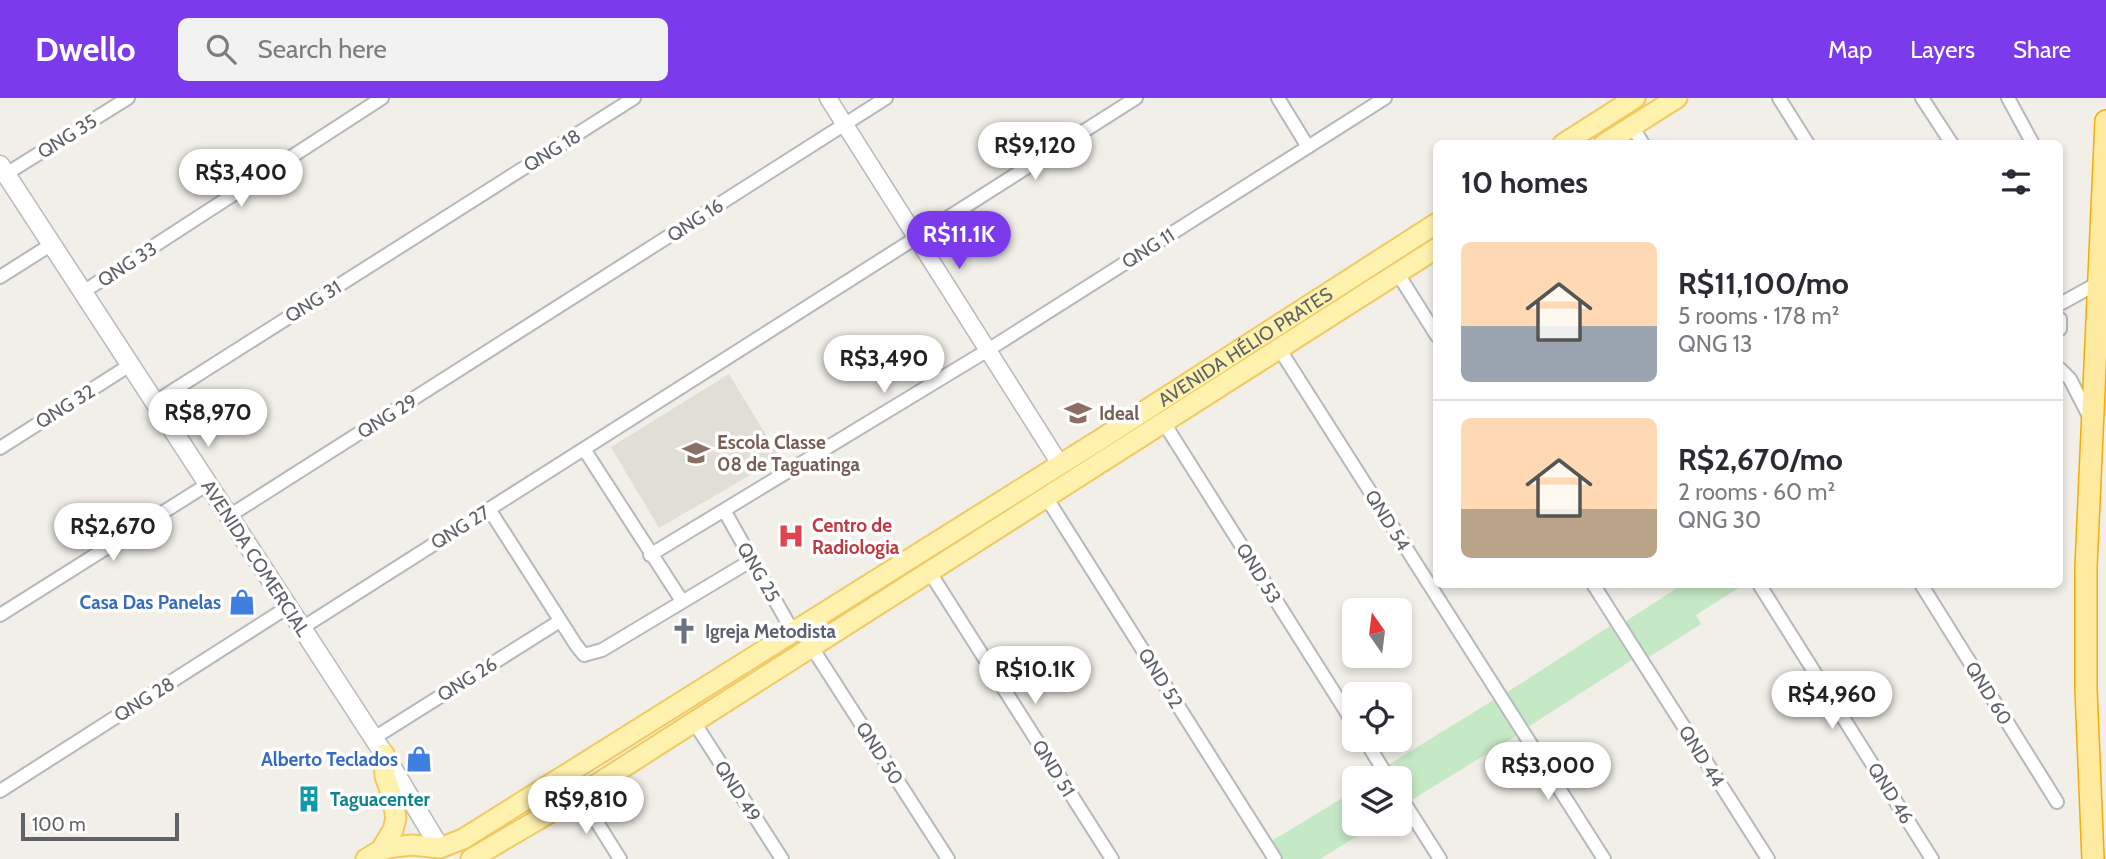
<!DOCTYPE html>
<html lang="en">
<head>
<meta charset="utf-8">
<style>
  body { margin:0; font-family:Cabin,sans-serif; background:#f2f2f3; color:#2b2b33; height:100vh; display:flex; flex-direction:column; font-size:26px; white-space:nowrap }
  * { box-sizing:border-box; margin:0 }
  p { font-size:23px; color:#7c7c81 }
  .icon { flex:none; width:38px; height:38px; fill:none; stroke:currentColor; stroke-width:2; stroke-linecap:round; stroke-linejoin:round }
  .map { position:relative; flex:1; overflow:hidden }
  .sheet { position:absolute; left:1433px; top:42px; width:630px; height:448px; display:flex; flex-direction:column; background:#fff; border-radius:10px; box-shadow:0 4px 10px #0003 }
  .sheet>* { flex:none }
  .needle { width:46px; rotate:346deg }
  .tools { position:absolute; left:1342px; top:500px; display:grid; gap:14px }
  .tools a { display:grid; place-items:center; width:70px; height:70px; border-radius:10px; background:#fff; box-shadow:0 4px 10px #0003; font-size:35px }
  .scale { position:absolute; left:21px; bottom:18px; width:158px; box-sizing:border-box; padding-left:7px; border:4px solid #5f6368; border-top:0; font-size:19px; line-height:24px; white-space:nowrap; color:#5f6368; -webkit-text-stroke:5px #fff; paint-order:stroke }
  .price { position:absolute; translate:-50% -60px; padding:0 16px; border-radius:24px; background:#fff; color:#222; font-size:23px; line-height:46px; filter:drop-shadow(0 2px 4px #0008) }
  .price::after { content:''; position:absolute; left:50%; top:42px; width:21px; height:16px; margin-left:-10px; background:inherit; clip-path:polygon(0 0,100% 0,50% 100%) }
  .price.selected { background:#7c3aed; color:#fff }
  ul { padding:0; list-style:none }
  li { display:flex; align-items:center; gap:21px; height:175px; padding:0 28px }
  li+li { border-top:2px solid #e1e1e2 }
  li span { display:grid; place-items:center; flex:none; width:196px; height:140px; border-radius:10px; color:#555 }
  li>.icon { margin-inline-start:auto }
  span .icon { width:84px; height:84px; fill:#fffc; stroke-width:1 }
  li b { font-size:30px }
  h2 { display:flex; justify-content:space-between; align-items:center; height:84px; padding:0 28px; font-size:30px }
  header { display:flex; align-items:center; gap:42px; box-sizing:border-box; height:98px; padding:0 35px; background:#7c3aed; color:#fff }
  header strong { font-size:33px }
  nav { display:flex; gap:38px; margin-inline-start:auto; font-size:24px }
  .search { width:490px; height:63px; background:#f2f2f3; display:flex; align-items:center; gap:18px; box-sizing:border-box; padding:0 24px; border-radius:10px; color:#7c7c81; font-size:26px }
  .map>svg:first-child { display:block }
</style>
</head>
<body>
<header>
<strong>Dwello</strong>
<div class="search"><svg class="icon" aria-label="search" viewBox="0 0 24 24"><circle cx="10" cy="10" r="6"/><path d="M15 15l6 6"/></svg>Search here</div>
<nav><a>Map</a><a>Layers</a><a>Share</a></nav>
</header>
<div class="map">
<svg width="2106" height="761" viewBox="0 0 2106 761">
  <rect width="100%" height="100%" fill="#f1efe8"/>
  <!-- education -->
  <path fill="#e1ded6" d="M729,276L780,360L659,430L611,349Z"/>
  <!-- green -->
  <path fill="#c5e8c5" d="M1682,487H1743L1696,517L1701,526L1646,561L1623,525Z
    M1610,528L1632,562L1528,629L1506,595Z
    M1497,600L1519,636L1410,703L1400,686V681H1397L1388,667Z
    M1354,693V726H1377L1320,761H1280L1270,744Z"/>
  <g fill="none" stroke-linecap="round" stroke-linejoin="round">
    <!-- minor casing -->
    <g stroke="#b5b8bc" stroke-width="16">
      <path id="minor" d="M1278,0L1308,49
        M1779,0L1808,46
        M1922,0L1952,46
        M2008,0L2033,46
        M1632,28L1643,46
        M6,76L128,0
        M1398,176L1437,238
        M0,179L52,146
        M83,194L382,0
        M2060,206L2100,184
        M2060,221V231
        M1280,252L1604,761
        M2060,271L2070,281L2089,318
        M155,304L634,0
        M1164,325L1354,626
        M0,350L130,267
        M584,351L682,503
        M1046,399L1275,761
        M489,411L576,547L584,557L602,552L752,462
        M725,414L793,534
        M229,418L886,0
        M650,457L988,252L1385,0
        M929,473L1112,761
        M1593,486L1768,761
        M1759,486L1932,761
        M1921,486L2057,704
        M0,517L208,386
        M302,530L1136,0
        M811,548L948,761
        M694,624L782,761
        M374,640L560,523
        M1365,642L1389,681
        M0,693L288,509
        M580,697L620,761
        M1400,698L1440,761"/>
    </g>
    <!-- tertiary casing -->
    <g stroke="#b5b8bc" stroke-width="19">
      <path id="tertiary" d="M828,0L1060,366"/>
    </g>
    <!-- secondary casing -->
    <g stroke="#b6babf" stroke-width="21">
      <path id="secondary" d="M0,67L384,656L440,750"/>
    </g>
    <!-- primary casing -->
    <g stroke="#f2c960" stroke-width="23">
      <g id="primary">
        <path d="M1563,46L1635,0"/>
        <path d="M1604,46L1677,0"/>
        <path d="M381,752L393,732L396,720L392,698L385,678L384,656"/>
        <path id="s1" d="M366,761L381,752L394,749L412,747L440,750L463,741L1101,341L1437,125"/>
        <path d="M471,761L580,697L694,624L1437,150"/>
      </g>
    </g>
    <!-- trunk casing -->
    <g stroke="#f9ab00" stroke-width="24">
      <path id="trunk" d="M2093,761L2086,591V469L2106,23"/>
    </g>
    <!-- minor -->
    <use href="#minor" stroke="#fff" stroke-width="12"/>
    <!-- tertiary -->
    <use href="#tertiary" stroke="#fff" stroke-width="16"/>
    <!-- secondary -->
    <use href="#secondary" stroke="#fff" stroke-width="18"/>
    <!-- primary -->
    <use href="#primary" stroke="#fff2af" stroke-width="19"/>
    <!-- trunk -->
    <use href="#trunk" stroke="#feeaa1" stroke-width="21"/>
  </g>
  <!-- icons -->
  <defs>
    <g id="school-bare" transform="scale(2.1)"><path d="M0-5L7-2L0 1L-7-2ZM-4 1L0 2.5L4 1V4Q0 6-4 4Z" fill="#8d6e63" stroke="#fff" stroke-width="2.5" paint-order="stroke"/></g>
    <g id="hospital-bare" transform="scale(2.1)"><path d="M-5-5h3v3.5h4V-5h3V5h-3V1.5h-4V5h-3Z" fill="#e0444e" stroke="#fff" stroke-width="2.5" paint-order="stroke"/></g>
    <g id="shop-bare" transform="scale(2.1)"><path d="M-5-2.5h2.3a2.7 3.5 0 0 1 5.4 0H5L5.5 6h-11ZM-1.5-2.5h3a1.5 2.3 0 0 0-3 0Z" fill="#3f7fe0" stroke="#fff" stroke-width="2.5" paint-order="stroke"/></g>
    <g id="church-bare" transform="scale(2.1)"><path d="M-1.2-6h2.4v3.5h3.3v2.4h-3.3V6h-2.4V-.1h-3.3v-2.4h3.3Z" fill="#6b7280" stroke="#fff" stroke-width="2.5" paint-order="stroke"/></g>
    <g id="building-bare" transform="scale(2.1)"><path d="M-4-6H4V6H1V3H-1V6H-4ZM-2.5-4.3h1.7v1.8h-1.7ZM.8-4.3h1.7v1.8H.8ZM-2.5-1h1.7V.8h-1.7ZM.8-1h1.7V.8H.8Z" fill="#0f9aa8" stroke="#fff" stroke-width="2.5" paint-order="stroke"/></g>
  </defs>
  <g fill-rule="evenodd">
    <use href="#school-bare" x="1078" y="315"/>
    <use href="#school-bare" x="696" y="355"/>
    <use href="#hospital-bare" x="791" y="438"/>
    <use href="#shop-bare" x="242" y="504"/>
    <use href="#church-bare" x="684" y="533"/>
    <use href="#shop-bare" x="419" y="661"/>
    <use href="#building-bare" x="309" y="701"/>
  </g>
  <g text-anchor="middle" stroke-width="7" stroke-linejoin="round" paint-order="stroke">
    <!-- street labels -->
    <g font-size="19" fill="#5f6368" stroke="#fff">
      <text transform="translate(67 38) rotate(-32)" y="7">QNG 35</text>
      <text transform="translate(552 52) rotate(-32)" y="7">QNG 18</text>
      <text transform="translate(695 122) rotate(-33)" y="7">QNG 16</text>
      <text transform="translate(1148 150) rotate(-32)" y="7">QNG 11</text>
      <text transform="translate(127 166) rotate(-33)" y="7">QNG 33</text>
      <text transform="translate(313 203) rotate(-32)" y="7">QNG 31</text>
      <text dy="7" stroke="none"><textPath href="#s1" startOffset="1026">AVENIDA HÉLIO PRATES</textPath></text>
      <text transform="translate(65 308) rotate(-32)" y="7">QNG 32</text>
      <text transform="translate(387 318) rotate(-32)" y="7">QNG 29</text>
      <text transform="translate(1388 422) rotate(58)" y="7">QND 54</text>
      <text transform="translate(460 429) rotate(-32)" y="7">QNG 27</text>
      <text transform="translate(256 460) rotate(57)" y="7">AVENIDA COMERCIAL</text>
      <text transform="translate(759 474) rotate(60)" y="7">QNG 25</text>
      <text transform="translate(1259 475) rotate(58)" y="7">QND 53</text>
      <text transform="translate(1161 580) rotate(58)" y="7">QND 52</text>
      <text transform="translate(467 581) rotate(-32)" y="7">QNG 26</text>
      <text transform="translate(1989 595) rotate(58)" y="7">QND 60</text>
      <text transform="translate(144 601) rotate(-32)" y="7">QNG 28</text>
      <text transform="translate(880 655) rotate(57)" y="7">QND 50</text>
      <text transform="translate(1702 658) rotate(58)" y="7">QND 44</text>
      <text transform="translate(1054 670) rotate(58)" y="7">QND 51</text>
      <text transform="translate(738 693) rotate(57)" y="7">QND 49</text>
      <text transform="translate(1891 695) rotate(58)" y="7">QND 46</text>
    </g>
    <!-- education labels -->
    <g font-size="19" font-weight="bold" fill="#785e54" stroke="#fff" text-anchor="start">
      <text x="1099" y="322">Ideal</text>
      <text x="717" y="351">Escola Classe<tspan x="717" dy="22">08 de Taguatinga</tspan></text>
    </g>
    <!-- health labels -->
    <g font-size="19" font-weight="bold" fill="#be3a42" stroke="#fff" text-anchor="start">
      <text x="812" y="434">Centro de<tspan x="812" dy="22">Radiologia</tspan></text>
    </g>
    <!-- shop labels -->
    <g font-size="19" font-weight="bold" fill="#366cbe" stroke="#fff" text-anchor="end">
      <text x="221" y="511">Casa Das Panelas</text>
      <text x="398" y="668">Alberto Teclados</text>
    </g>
    <!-- worship labels -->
    <g font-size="19" font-weight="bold" fill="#5b616d" stroke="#fff" text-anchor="start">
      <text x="705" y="540">Igreja Metodista</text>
    </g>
    <!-- culture labels -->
    <g font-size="19" font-weight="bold" fill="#0d838f" stroke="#fff" text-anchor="start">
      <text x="330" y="708">Taguacenter</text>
    </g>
  </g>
</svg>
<div class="tools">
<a><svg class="needle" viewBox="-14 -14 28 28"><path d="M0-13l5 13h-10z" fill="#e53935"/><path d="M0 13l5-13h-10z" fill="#7c7c81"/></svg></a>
<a><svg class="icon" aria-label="locate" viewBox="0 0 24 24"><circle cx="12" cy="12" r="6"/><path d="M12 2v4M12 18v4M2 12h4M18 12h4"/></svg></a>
<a><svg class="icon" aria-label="layers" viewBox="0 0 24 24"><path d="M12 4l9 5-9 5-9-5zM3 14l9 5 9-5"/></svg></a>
</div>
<div class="scale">100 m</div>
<b class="price" style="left:1035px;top:84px">R$9,120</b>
<b class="price" style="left:241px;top:111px">R$3,400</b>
<b class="price selected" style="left:959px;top:173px">R$11.1K</b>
<b class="price" style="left:884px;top:297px">R$3,490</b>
<b class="price" style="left:208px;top:351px">R$8,970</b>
<b class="price" style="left:113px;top:465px">R$2,670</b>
<b class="price" style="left:1035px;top:608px">R$10.1K</b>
<b class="price" style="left:1832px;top:633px">R$4,960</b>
<b class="price" style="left:1548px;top:704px">R$3,000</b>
<b class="price" style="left:586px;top:738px">R$9,810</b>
<section class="sheet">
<h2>10 homes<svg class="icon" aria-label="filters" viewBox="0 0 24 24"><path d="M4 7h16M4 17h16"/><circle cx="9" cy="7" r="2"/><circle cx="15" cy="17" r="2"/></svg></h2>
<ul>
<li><span style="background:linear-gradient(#ffd9b3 60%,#9aa5b1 0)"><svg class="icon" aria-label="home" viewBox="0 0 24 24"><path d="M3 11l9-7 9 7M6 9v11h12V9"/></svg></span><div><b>R$11,100/mo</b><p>5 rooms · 178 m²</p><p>QNG 13</p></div></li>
<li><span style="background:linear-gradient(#ffd9b3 65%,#b9a48a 0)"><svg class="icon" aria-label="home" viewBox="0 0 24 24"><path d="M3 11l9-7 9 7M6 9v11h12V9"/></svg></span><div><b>R$2,670/mo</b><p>2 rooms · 60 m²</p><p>QNG 30</p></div></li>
</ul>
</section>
</div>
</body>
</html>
